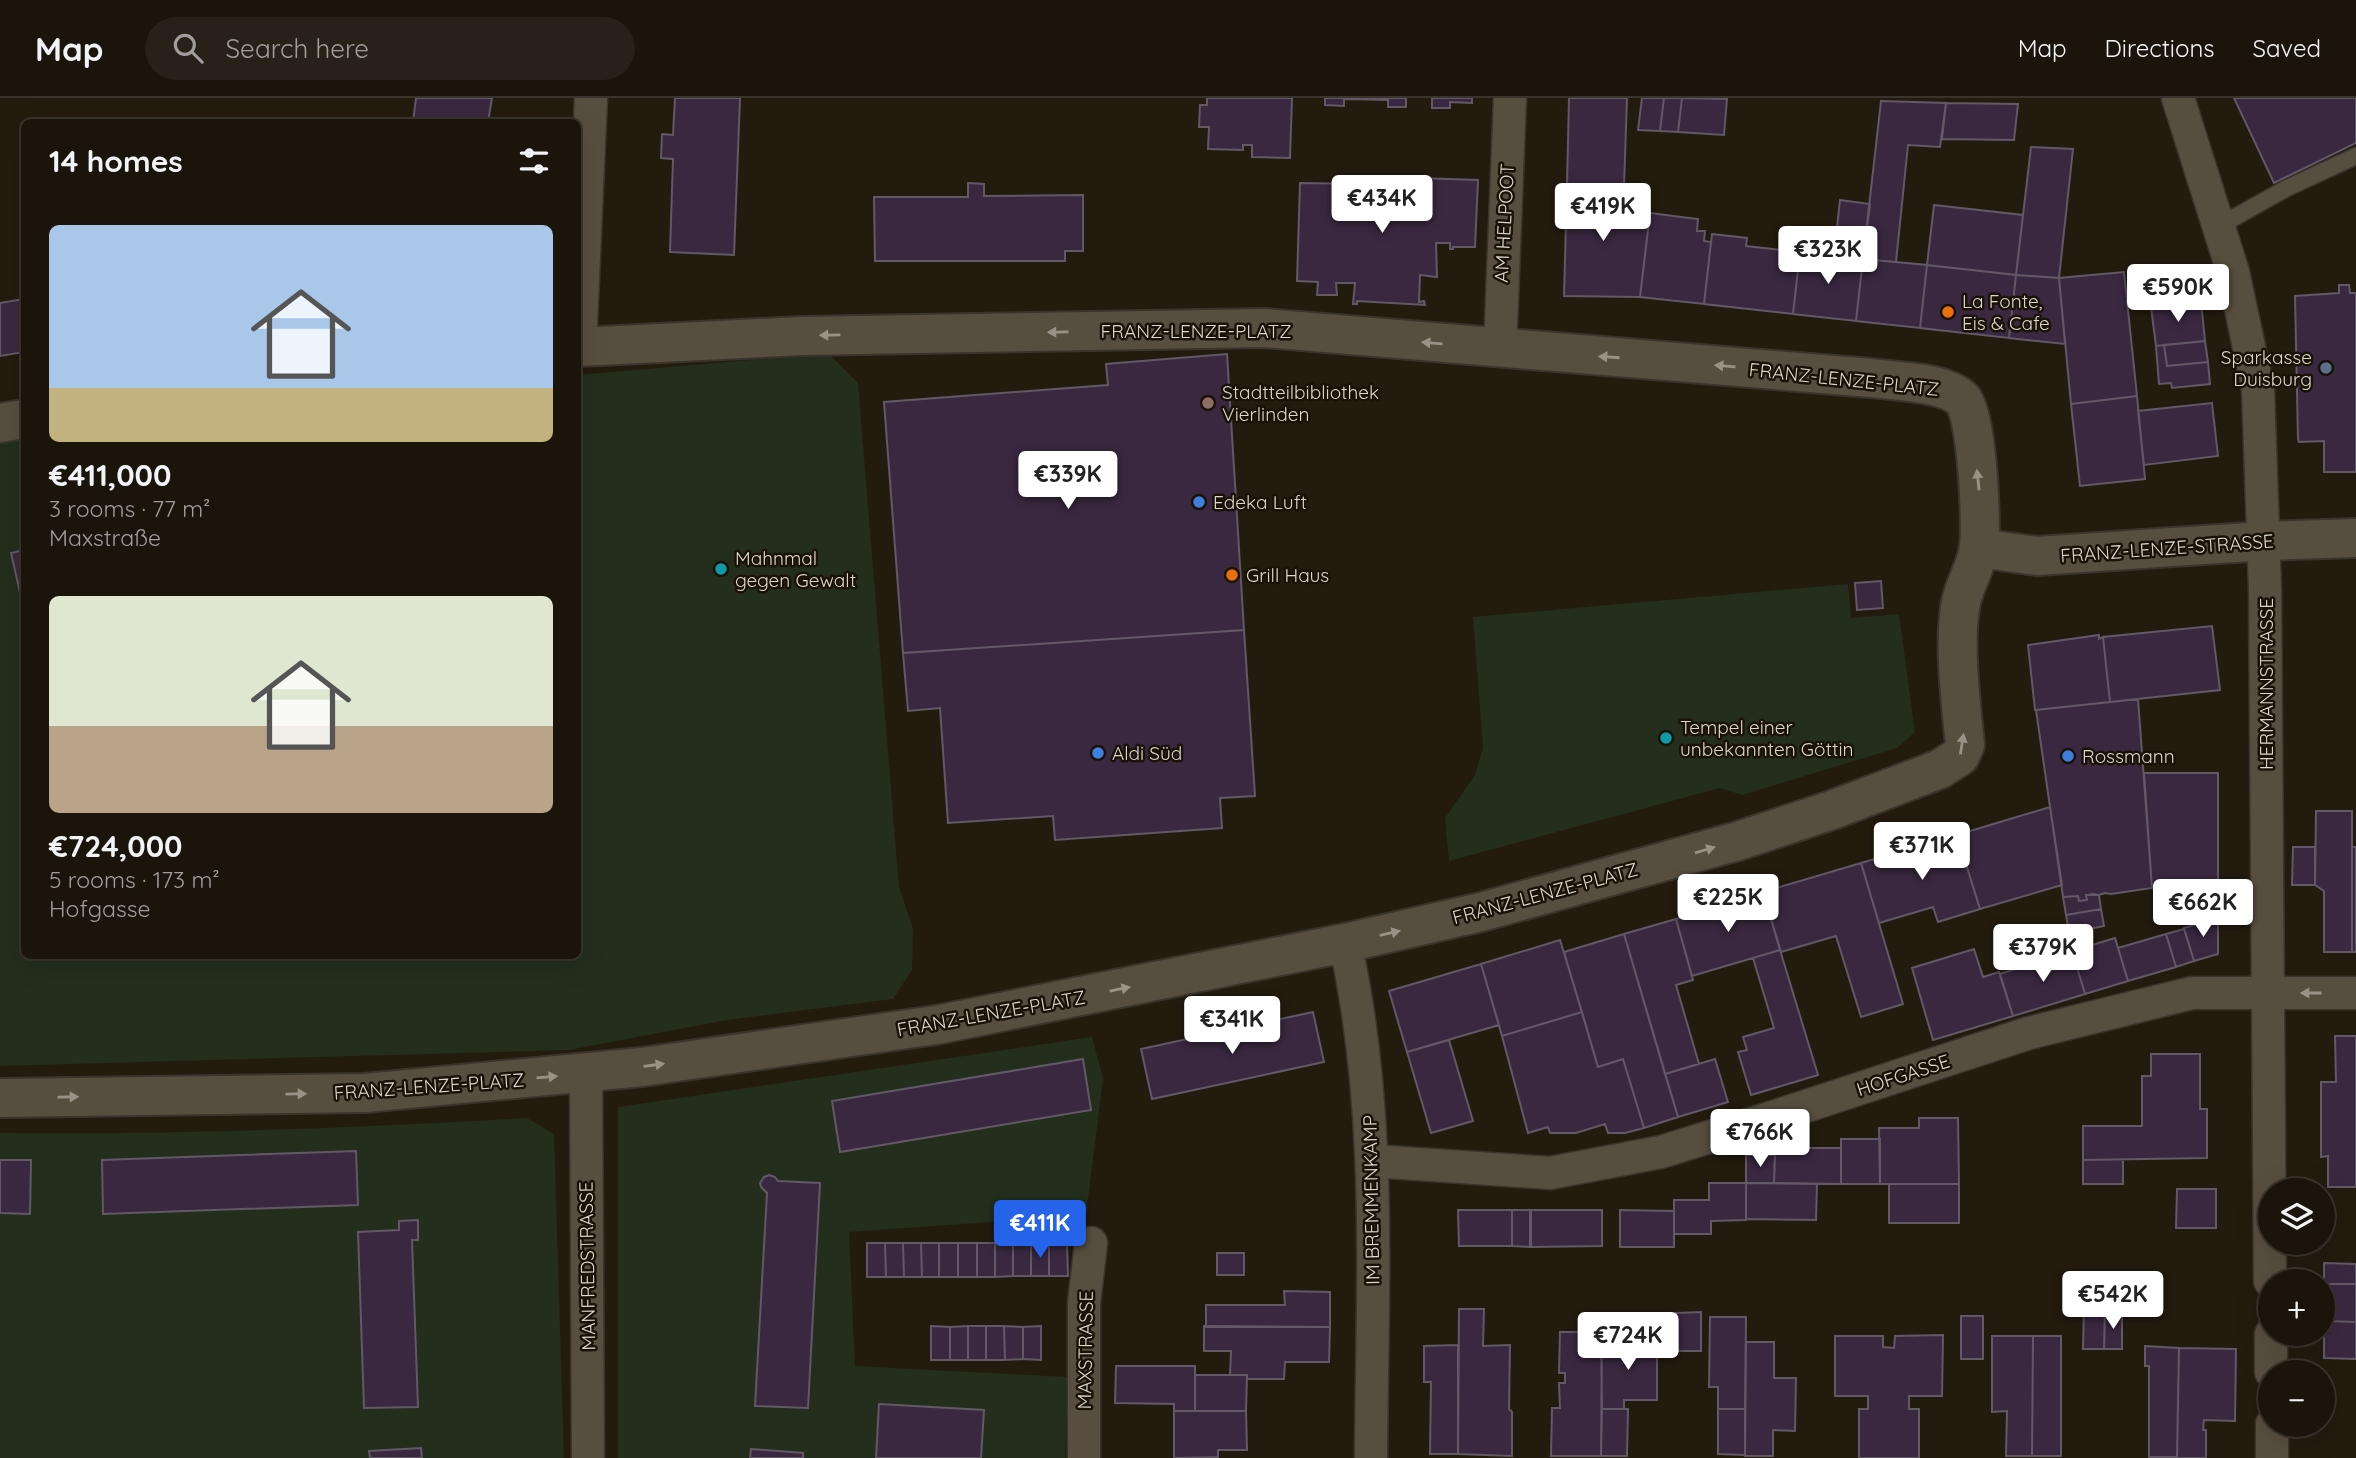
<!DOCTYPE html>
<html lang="en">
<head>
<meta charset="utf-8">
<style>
  body { margin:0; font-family:Quicksand,sans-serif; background:#282119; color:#f1f3f6; height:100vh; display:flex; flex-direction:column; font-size:26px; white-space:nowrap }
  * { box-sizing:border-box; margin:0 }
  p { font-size:23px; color:#a09e9d }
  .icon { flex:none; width:38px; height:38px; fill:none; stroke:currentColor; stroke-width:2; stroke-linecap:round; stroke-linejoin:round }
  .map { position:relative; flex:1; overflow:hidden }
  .panel { position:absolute; left:21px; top:21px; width:560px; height:840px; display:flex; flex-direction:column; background:#1b140b; border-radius:10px; box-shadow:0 7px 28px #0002,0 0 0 2px #39332c }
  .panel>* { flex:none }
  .tools { position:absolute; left:2258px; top:1080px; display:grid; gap:14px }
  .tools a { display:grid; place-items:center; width:77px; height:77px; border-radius:50%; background:#1b140b; box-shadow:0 7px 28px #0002,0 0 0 2px #39332c; font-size:35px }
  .price { position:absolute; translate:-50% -60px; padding:0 16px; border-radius:7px; background:#fff; color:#222; font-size:23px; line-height:46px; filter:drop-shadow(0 2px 4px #0008) }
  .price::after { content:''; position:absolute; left:50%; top:42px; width:21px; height:16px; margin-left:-10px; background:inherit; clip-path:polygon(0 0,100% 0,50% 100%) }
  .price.active { background:#2563eb; color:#fff }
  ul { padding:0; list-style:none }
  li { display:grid; align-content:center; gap:14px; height:371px; padding:0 28px }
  li span { display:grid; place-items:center; height:217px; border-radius:10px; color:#555 }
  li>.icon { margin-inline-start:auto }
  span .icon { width:126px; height:126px; fill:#fffc; stroke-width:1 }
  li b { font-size:30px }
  h2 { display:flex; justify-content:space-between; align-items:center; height:84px; padding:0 28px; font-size:30px }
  header { display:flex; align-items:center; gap:42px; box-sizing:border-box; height:98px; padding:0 35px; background:#1b140b; border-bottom:2px solid #39332c }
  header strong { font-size:33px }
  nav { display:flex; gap:38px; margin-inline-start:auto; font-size:24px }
  .search { width:490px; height:63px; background:#282119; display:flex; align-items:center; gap:18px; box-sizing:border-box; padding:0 24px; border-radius:38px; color:#a09e9d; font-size:26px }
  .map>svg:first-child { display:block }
</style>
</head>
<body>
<header>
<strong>Map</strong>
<div class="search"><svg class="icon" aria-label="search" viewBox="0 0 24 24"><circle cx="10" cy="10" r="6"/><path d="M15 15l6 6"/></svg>Search here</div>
<nav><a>Map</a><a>Directions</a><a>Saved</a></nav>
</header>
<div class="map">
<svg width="2356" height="1360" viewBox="0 0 2356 1360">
  <rect width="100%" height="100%" fill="#241b0f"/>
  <!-- green -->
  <path fill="#232e1d" d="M828,255L858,285L899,789L913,831L912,872L893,901L727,922L569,952L0,968V337L24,332V858H578V277Z
    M1848,486L1851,520L1899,516L1915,634L1897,650L1742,697L1720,690L1449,763L1445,720L1475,677L1483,650L1473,519Z
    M1092,939L1103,980L1086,1117L849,1134L855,1268L1068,1279L1065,1360H618V1009Z
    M527,1020L554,1036L564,1360H0V1035C176,1037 351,1030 527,1020Z"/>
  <!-- building -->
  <path fill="#3a2840" stroke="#625866" stroke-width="2" d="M416,0H492L488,24H413Z
    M675,0H740L734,157L670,154L673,61L661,60L662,36L673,37Z
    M1207,0H1292L1290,60L1252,59V47H1243V52L1208,51L1209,29H1199L1200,7H1207Z
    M1325,0H1406V9H1388V2L1344,1V8L1325,7Z
    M1432,0H1472V5L1450,4V10H1432Z
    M1569,0H1627L1624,88L1567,87Z
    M1642,0H1664L1660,33L1638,32Z
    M1664,0H1682L1678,34L1660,33Z
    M1682,0L1727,1L1724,37L1678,34Z
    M2234,0H2356V45L2274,85Z
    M1881,3L1946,5L1940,49L1908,47L1896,164L1863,161Z
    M1946,5L2018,6L2014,42L1942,41Z
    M2031,49L2073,51L2059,180L2016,177Z
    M1385,79L1478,82L1475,149H1453V151H1450V145H1436L1437,179L1420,177L1419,204L1424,203L1425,207L1357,203V206H1353L1355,185H1336L1337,197H1317L1318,184L1297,183L1300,85L1357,86L1361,84L1360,105L1382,106Z
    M968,85L984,86V98L1083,97V153H1065V163H875L874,99H968Z
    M1567,87L1624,88V112L1650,115L1640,199L1564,198Z
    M1840,102L1870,106L1863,161L1834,157Z
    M1934,107L2023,117L2016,177L1927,167Z
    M1650,115L1698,121L1697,133H1705L1704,143L1711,144L1704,206L1640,199Z
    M1712,136L1747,140L1746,148L1800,154L1793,216L1704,206Z
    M1800,154L1863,161L1856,223L1793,216Z
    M1863,161L1927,167L1920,230L1856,223Z
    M1927,167L2016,177L2009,240L1920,230Z
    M2124,174L2137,298L2071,306L2059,180Z
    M2016,177L2059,180L2065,246L2009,240Z
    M2339,187H2349L2350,195H2356V374H2324V343L2299,344L2298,341L2295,198L2339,195Z
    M24,201V254L0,258V205Z
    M2201,203L2205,243L2156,248L2151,209Z
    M2205,243L2208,264L2167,268L2164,247Z
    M2164,247L2167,268L2208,264L2210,286L2172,290L2171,285L2159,286L2156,248Z
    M1227,256L1244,532L903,555L884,304L1108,287L1106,266Z
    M2137,298L2145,381L2080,388L2071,306Z
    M2212,305L2218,358L2144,367L2138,313Z
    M24,452V512L11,455Z
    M1881,483L1883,510L1857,512L1855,485Z
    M2212,528L2220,592L2110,604L2103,539Z
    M1244,532L1255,698L1220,700L1222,730L1055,742L1053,718L948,725L940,610L908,613L903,555Z
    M2099,537V541L2103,539L2110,604L2035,612L2028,547Z
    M2138,601L2152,790L2111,796L2105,795L2099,797H2086L2087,802L2079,803L2078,798L2063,799L2036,612Z
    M2144,675H2218V783L2152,790Z
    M2050,709L2062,787L1980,811L1957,737Z
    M2316,713H2352V854H2324V793L2315,787Z
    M1957,737L1980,811L1938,824L1933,809L1879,825L1861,765Z
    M2293,749H2315V787H2292Z
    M2352,749H2356V854H2352Z
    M1861,765L1903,906L1861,919L1836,838L1781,854L1763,794Z
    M1763,794L1780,852L1692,878L1676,821Z
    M2093,796L2099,797L2101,811L2066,817L2063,799L2078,798L2079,803L2087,802L2086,797Z
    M2101,811L2104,828L2069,835L2066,817Z
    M2218,820V856L2194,863L2184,830Z
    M1676,821L1693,882L1676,887L1699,966L1665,976L1624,836Z
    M2184,831L2194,863L2176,869L2166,836Z
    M1624,836L1678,1019L1644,1030L1623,961L1598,969L1564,854Z
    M2166,836L2176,869L2128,883L2118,850Z
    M2115,840L2128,883L2085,896L2072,853Z
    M1560,842L1582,914L1502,938L1481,866Z
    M1974,851L1983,879L1999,874L2013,918L1933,942L1912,870Z
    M1780,852L1818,977L1751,997L1738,954L1747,952L1743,939L1774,930L1753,860Z
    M2072,853L2085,896L2013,918L2000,876Z
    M1481,866L1499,927L1407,954L1389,893Z
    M1313,914L1324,964L1152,1001L1141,951Z
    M1582,914L1598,969L1623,961L1644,1030L1625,1035H1608L1605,1026L1576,1035H1550L1548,1029L1528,1035L1502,938Z
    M2335,938H2356V1089H2328V1058L2321,1059V984H2336Z
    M1449,942L1473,1023L1431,1035L1407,954Z
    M2151,956H2200V1011H2207V1060L2083,1062V1028H2142V978H2151Z
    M1083,961L1091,1012L840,1054L832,1003Z
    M1715,961L1728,1004L1678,1019L1665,976Z
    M1919,1020H1958L1959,1086H1880L1879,1030H1919Z
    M1841,1041H1880V1086H1841Z
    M1775,1050H1841V1086L1774,1085Z
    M356,1053L358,1107L103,1116L102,1062Z
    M1746,1057H1775L1774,1085H1746Z
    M0,1062H31L30,1116L0,1115Z
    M2083,1062H2123V1086H2083Z
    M769,1077L775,1079L778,1083L820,1085L808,1310L755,1308L767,1095L761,1089L760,1085L764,1079Z
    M1709,1085H1746V1122L1711,1123V1136H1674V1102H1709Z
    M1746,1085L1817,1086L1816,1122L1746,1121Z
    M1889,1086H1959V1125H1889Z
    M2177,1091H2216V1130H2176Z
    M1458,1112H1512V1148H1459Z
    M1512,1112H1530V1149L1512,1148Z
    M1531,1112H1602V1148L1531,1149Z
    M1620,1112L1674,1113V1149H1620Z
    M418,1122V1142H412L418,1309L364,1310L358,1134L399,1132V1123Z
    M867,1145H885L886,1179H867Z
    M885,1145H903L904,1179H886Z
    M903,1145H921L922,1179H904Z
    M921,1145H939V1179H922Z
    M939,1145H958V1179H939Z
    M958,1145H977V1179H958Z
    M977,1145H995V1179H977Z
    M995,1145H1013V1178L995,1179Z
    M1013,1145H1031V1178H1013Z
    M1031,1145H1049V1178H1031Z
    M1049,1145H1067L1068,1178H1049Z
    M1217,1155H1244V1177H1217Z
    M2324,1165L2356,1166V1186H2324Z
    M2324,1186H2356V1224L2324,1223Z
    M1284,1193L1330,1194V1229H1206V1207H1285Z
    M2084,1208H2105L2104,1251H2083Z
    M1459,1211H1484L1483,1248L1510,1247L1509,1311L1512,1314V1358L1458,1356Z
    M1701,1214V1253H1677L1676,1215Z
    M2105,1215H2122V1251H2104Z
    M1961,1218H1983V1261H1961Z
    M1710,1219H1746L1745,1311H1718V1289H1709Z
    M2324,1223L2356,1224V1261L2324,1260Z
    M931,1228L950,1229V1262H931Z
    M968,1228V1262H950V1229Z
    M968,1228H986V1262H968Z
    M986,1228H1004L1005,1262H986Z
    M1004,1228L1023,1229V1261L1005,1262Z
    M1041,1228V1262L1023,1261V1229Z
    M1204,1228L1330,1229L1329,1264H1285L1284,1281H1247V1277H1230L1231,1253H1204Z
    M1560,1234H1602L1601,1358H1551L1552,1310H1560L1559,1285H1565V1275H1559Z
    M1943,1237L1942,1298H1909V1311H1919V1360H1859V1311H1868V1298H1835V1238H1883V1249L1894,1250L1895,1238Z
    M1992,1238H2033L2032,1358H2006L2007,1313L1992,1314Z
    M2033,1238H2061V1358H2032Z
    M1601,1243H1657V1302H1624V1311H1602Z
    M1746,1244H1774V1280H1796L1795,1333L1773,1332V1358H1745Z
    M1458,1247V1356H1430L1431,1284H1424V1248Z
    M2145,1248L2179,1250L2177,1359H2149V1268H2145Z
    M2179,1250L2236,1251L2235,1323L2204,1322L2203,1332H2206V1360H2177Z
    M1116,1268H1195V1313H1174V1306L1115,1305Z
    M1195,1277H1247L1246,1313H1195Z
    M879,1306L984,1312L981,1360H876Z
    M1602,1311H1628L1627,1358H1601Z
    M1718,1311H1745V1357L1718,1356Z
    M1174,1313H1246L1247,1352H1218V1359L1174,1360Z
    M421,1350L422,1360H370L369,1353Z
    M751,1351L803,1355V1360H750Z"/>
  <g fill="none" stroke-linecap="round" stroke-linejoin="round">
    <!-- service casing -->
    <g stroke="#3b342d" stroke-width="19">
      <path id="service" d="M2219,128L2287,90L2356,58"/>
    </g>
    <!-- minor casing -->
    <g stroke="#3b342d" stroke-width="35">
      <path id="minor" d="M2178,0L2233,174L2258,291L2265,491L2270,1183
        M580,249L591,0
        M1500,251L1510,0
        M1345,845C1383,1014 1372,1188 1371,1360
        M586,975L588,1360
        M1373,1063L1550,1075L1661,1054L1767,1021L2029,935L2192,895H2356
        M2271,1236V1274
        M2272,1326V1360
        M1084,1360V1205L1091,1145"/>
    </g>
    <!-- tertiary casing -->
    <g stroke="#3b342d" stroke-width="42">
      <path id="tertiary" d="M0,325L24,321
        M1979,450L2037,458L2264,443L2356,440
        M0,1000L365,995L642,969L936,927L1345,845L1481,814L1738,743L1832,712L1940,671L1960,658L1965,647C1961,605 1953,546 1961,504C1965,485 1977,468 1979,448C1982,424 1977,318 1963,302C1947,284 1895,283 1871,280L1264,230L802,238L578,249"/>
    </g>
    <!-- service -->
    <use href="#service" stroke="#584e40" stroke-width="16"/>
    <!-- minor -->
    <use href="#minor" stroke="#584e40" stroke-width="32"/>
    <!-- tertiary -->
    <use href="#tertiary" stroke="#584e40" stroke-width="38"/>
  </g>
  <!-- one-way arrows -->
  <defs><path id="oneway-solid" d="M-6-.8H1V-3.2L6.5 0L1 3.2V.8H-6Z" transform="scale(1.75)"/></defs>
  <g fill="#9a9287">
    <use href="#oneway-solid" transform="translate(1058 234) rotate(179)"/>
    <use href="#oneway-solid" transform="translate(830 237) rotate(179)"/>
    <use href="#oneway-solid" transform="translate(1432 245) rotate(-175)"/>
    <use href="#oneway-solid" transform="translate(1609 259) rotate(-176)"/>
    <use href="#oneway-solid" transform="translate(1725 268) rotate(-175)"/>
    <use href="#oneway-solid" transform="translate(1978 382) rotate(-96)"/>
    <use href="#oneway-solid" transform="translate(1962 646) rotate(-81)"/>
    <use href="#oneway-solid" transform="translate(1705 752) rotate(-16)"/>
    <use href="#oneway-solid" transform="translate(1390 835) rotate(-13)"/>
    <use href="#oneway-solid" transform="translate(1120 891) rotate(-11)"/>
    <use href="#oneway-solid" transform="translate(2311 895) rotate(180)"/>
    <use href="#oneway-solid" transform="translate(654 967) rotate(-8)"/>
    <use href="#oneway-solid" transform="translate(547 979) rotate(-5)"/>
    <use href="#oneway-solid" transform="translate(296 996) rotate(-1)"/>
    <use href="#oneway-solid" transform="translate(68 999) rotate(-1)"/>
  </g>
  <!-- markers -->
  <g fill="#e8710a" stroke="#1b1207" stroke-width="2.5">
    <circle cx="1948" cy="214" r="7"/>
    <circle cx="1232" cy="477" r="7"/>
  </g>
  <circle fill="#5c6f8a" stroke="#1b1207" stroke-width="2.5" cx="2326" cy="270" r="7"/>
  <circle fill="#8d6e63" stroke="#1b1207" stroke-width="2.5" cx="1208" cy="305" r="7"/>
  <g fill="#3f7fe0" stroke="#1b1207" stroke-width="2.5">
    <circle cx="1199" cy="404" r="7"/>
    <circle cx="1098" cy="655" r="7"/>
    <circle cx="2068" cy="658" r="7"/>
  </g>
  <g fill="#0f9aa8" stroke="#1b1207" stroke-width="2.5">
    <circle cx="721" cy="471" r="7"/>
    <circle cx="1666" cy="640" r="7"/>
  </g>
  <g text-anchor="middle" stroke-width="5" stroke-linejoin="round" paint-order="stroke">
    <!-- street labels -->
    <g font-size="19" fill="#dcd6ce" stroke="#1b1207">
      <text transform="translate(1504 125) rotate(-87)" y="7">AM HELPOOT</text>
      <text x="1196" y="240">FRANZ-LENZE-PLATZ</text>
      <text transform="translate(1844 281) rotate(6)" y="7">FRANZ-LENZE-PLATZ</text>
      <text transform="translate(2167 450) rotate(-4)" y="7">FRANZ-LENZE-STRASSE</text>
      <text transform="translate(2266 586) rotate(-90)" y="7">HERMANNSTRASSE</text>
      <text transform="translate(1545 795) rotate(-15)" y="7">FRANZ-LENZE-PLATZ</text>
      <text transform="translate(991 915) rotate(-10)" y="7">FRANZ-LENZE-PLATZ</text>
      <text transform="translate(1903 977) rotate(-18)" y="7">HOFGASSE</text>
      <text transform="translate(429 988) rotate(-4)" y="7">FRANZ-LENZE-PLATZ</text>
      <text transform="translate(1371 1102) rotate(-91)" y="7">IM BREMMENKAMP</text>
      <text transform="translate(587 1168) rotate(-91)" y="7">MANFREDSTRASSE</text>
      <text transform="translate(1085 1252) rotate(-89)" y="7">MAXSTRASSE</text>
    </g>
    <!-- poi labels -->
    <g font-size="19" fill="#dcd6ce" stroke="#1b1207" text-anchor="start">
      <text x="1962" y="210">La Fonte,<tspan x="1962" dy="22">Eis &amp; Cafe</tspan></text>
      <text x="2312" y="266" text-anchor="end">Sparkasse<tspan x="2312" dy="22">Duisburg</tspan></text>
      <text x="1222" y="301">Stadtteilbibliothek<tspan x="1222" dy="22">Vierlinden</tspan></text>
      <text x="1213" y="411">Edeka Luft</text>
      <text x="735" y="467">Mahnmal<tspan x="735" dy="22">gegen Gewalt</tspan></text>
      <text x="1246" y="484">Grill Haus</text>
      <text x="1680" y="636">Tempel einer<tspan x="1680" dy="22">unbekannten Göttin</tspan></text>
      <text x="1112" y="662">Aldi Süd</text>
      <text x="2082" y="665">Rossmann</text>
    </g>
  </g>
</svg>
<div class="tools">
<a><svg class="icon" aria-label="layers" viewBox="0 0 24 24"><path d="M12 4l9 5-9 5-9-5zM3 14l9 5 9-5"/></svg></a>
<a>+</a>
<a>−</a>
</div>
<b class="price" style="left:1382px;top:137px">€434K</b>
<b class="price" style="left:1603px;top:145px">€419K</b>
<b class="price" style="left:1828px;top:188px">€323K</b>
<b class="price" style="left:2178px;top:226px">€590K</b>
<b class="price" style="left:1068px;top:413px">€339K</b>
<b class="price" style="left:1922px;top:784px">€371K</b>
<b class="price" style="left:1728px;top:836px">€225K</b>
<b class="price" style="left:2203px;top:841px">€662K</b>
<b class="price" style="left:2043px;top:886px">€379K</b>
<b class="price" style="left:1232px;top:958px">€341K</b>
<b class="price" style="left:1760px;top:1071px">€766K</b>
<b class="price active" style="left:1040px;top:1162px">€411K</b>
<b class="price" style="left:2113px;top:1233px">€542K</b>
<b class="price" style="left:1628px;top:1274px">€724K</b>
<section class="panel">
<h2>14 homes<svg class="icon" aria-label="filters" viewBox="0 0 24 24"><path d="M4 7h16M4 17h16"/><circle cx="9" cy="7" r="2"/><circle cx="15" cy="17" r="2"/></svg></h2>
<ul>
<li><span style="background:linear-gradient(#a9c7e8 75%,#c2b280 0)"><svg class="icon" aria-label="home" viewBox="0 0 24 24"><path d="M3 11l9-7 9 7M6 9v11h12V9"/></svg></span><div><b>€411,000</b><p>3 rooms · 77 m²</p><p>Maxstraße</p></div></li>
<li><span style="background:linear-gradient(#dfe7d0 60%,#b9a48a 0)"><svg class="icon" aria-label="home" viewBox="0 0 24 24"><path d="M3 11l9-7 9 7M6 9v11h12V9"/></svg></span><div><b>€724,000</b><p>5 rooms · 173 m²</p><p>Hofgasse</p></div></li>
</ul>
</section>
</div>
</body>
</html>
